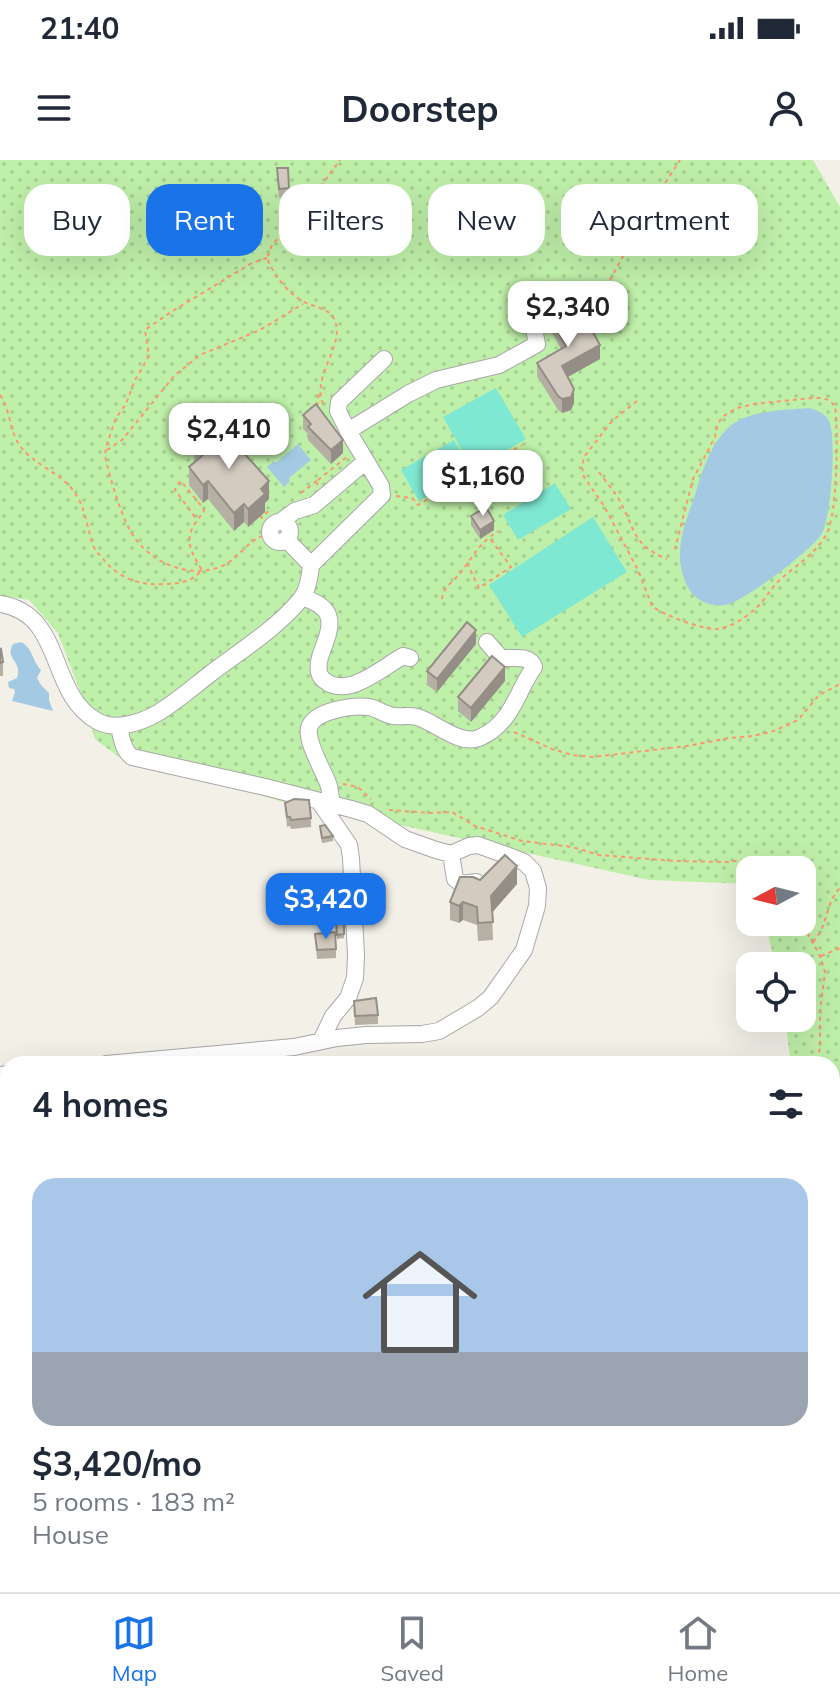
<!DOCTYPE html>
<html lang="en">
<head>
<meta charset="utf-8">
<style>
  body { margin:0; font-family:Mulish,sans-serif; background:#f2f2f3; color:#1f2937; height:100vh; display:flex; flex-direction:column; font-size:30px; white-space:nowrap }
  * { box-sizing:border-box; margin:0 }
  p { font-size:26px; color:#747a83 }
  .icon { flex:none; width:44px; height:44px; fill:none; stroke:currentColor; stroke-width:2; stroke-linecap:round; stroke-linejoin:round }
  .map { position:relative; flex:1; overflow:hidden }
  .side { position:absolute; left:0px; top:896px; width:840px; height:536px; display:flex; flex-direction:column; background:#fff; border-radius:24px 24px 0 0; box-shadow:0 8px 32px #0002 }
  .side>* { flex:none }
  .hud { position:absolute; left:24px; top:24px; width:792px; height:72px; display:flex; gap:16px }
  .needle { width:52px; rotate:263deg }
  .buttons { position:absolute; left:736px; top:696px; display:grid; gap:16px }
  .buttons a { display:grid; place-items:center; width:80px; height:80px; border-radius:16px; background:#fff; box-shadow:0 8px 32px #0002; font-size:40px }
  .price { position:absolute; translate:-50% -68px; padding:0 18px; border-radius:16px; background:#fff; color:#222; font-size:26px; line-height:52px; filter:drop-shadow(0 2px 4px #0008) }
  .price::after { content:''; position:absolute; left:50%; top:48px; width:24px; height:18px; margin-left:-12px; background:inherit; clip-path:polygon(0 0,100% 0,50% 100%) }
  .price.current { background:#1a73e8; color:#fff }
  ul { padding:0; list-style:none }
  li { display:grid; align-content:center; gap:16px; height:424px; padding:0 32px }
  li+li { border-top:2px solid #e0e1e3 }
  li span { display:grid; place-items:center; height:248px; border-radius:24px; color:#555 }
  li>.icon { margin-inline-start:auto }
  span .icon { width:144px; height:144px; fill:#fffc; stroke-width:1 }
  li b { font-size:34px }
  h2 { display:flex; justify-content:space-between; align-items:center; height:96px; padding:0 32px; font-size:34px }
  .pill { padding:0 28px; border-radius:24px; background:#fff; box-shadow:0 8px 32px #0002; font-size:28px; line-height:72px }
  .pill.current { background:#1a73e8; color:#fff }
  .status { display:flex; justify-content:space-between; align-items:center; height:56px; padding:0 40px; background:#fff; direction:ltr }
  .status svg { height:22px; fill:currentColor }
  header { display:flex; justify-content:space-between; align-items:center; height:104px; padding:0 32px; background:#fff; font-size:36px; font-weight:700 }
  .menu { display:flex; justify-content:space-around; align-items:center; height:112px; border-top:2px solid #e0e1e3; background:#fff; font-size:22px; color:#747a83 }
  .menu a { display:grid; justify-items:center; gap:4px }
  .menu .current { color:#1a73e8 }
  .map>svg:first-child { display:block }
</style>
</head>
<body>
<div class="status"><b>21:40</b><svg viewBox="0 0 49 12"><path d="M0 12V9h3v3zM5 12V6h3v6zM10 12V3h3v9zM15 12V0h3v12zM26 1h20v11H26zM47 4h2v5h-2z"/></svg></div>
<header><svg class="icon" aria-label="menu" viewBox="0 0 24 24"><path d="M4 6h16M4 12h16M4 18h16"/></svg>Doorstep<svg class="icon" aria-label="person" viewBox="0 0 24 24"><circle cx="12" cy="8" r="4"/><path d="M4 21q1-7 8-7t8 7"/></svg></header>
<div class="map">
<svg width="840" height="1432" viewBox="0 0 840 1432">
  <defs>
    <pattern id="grass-dots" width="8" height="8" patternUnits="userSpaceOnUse" patternTransform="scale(2)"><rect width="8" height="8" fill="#bff0a9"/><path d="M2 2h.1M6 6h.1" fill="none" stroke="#a4ce91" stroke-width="1.8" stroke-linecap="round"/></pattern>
  </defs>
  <rect width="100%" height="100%" fill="#f2f0e7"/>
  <!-- grass -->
  <path fill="url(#grass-dots)" d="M0,0H813L840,47V1035L832,1022V904H791L785,858H802V806H776L765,762H802V710H750V724L649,720L301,643H286L218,621L148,607L119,597L95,579L82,537L58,473L29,440L0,436Z"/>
  <!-- pitch -->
  <path fill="#7ee8d2" d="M496,228L526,279L473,310L443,257Z
    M454,280L472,311L419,341L401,310Z
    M555,323L571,349L518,380L503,355Z
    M593,357L627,412L522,477L489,425Z"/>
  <!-- water -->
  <path fill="#a4cae3" d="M809,248C817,250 825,253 829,261C837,276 831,361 821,375C810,391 747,439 729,444C720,447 708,445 700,440C685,432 679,407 680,391C681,373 688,355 694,338C702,313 708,288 728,268C745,250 786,250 809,248Z
    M298,284L311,300L289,318L290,321L284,327L267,307L274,301L276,303Z
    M21,482C33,488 32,501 41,510L37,518L41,525L49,533V540L53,551L12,541L15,532L14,529L9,528L8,522L17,518C23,500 4,500 13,484Z"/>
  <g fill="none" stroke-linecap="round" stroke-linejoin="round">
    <!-- minor casing -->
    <g stroke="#a8a8a8" stroke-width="18">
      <path id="minor" d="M348,271L338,251L339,242L384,199
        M366,301L348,271L408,234L436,220L499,205L537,184L534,169L567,148L600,139
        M280,362L295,351L314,345L366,301L381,326L382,335L311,405L286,379
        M270 372a10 10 0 1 1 20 0a10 10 0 1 1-20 0Z
        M303,437C312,441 324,445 328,455C333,468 324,484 320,497C318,505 317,515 324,520C347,540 383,507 403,496L410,498
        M0,444C65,454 47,533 97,561C114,571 140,563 156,554C175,543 193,527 210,514C240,491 276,469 300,440C308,431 310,416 311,405
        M319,641L349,685L351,698L356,795L355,818L348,838L333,856L321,881
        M332,644C331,638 330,632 329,626C324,611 306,583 309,568C314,550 354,545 369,547C378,549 384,554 393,556C401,557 408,555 417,557C435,562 460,586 479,578C512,564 516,533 534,507C530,494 513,499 501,498L487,482
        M451,694L455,719L462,724L476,722
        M106,904L294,887L337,878L366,875L422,874L439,871L478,848L491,837L524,790L537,746L538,728L533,711L524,702L506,695L478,685L469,686L451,694L436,690L405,679L368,654L351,649L265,627L132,597C123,590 121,577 119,566
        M0,915L8,914
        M0,936L8,934
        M0,1194L4,1208L8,1243
        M0,1398L8,1397
        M132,1424L133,1432"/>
    </g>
    <!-- path -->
    <path stroke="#ff956b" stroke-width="2" stroke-dasharray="4 4" stroke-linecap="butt" d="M267,98L252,103L171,152L145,170L149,196L134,222L126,244L116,258L106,287L105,296C110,318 120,353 131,372C148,402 188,419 220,407C240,399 247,378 271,373
      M606,127L654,40L680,0
      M0,235C11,251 9,270 20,286C35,306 61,312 75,333C86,349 87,368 93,385C95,391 100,395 104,400C119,418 140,426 163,424C179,424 192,422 202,410C186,385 184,374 204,352L203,348L181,321L176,326L175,330L197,360
      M637,241L612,261L584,297L582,307L584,317L604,346L638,410L652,446C663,455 701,469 716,469C728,469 745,458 754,450C765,441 771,427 782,418C797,405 817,392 826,375C838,354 838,271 835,246L829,240L821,238H811L754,244L737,248L722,257L717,266L715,277L693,319L675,389
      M323,244C311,215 347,184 334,159C329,148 313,147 302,141C287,132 273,114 267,98L272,85L302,52L340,0
      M317,246L319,233
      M107,290L122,280L175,215L200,195L260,170L303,144
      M599,312C606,322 615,332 621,343C636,372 633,385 667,399
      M318,320L348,296
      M301,333L318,320L317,325
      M396,336L412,338L418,345L522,285
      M260,356L262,358L268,351H272
      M467,403L479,428L511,407L489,377
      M442,439C443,426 453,423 460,413C475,395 477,385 498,371
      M514,572L552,589L572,595L593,597L687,586L729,578L753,576L774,571L798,560L819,535L840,524
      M343,624L358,627L371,639
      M389,650L430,653L452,652L475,666L522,681L572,687L599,695L676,701L727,702L761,698L783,710
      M802,758L808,774L820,796L825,812L820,852V888L818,895L812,904
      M813,782C828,767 825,743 840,728
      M821,796L840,788
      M832,966L840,974"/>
    <!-- minor -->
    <use href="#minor" stroke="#fff" stroke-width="16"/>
  </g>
  <!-- wall -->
  <path fill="#b5afa4" d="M277,8L289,28V37L279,38Z
    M551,158L600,199L568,217L574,243L571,250L562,253L558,250L537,216V203L561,189L551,171Z
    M303,255L343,293L331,304L308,280V274L303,269Z
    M219,282L247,296L269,339L265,343V352L248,367L244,362L234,371L208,339L203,343L189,325V307L194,303V285Z
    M471,356L494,370L480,379L471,365Z
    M476,484L437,532L427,525V511Z
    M0,490L3,502V516H0Z
    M505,521L471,562L458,551V537Z
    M285,643L311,658V667L291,669L290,666L287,667Z
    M320,666L333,676V681L322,683Z
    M480,720L517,724L492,752L493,780L478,781L477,765L463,760L459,763L450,760V742Z
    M344,762V778L337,779L336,767Z
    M315,774L336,789V798L317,799Z
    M354,841L378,855V864L355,865Z"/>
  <!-- shaded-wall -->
  <path fill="#948e86" d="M600,185V199L562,220V206Z
    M574,229V243L571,250L562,253V239Z
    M343,280V293L331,304V290Z
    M208,321V339L203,343V325Z
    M269,321V339L265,343V352L248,367V349L261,329Z
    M244,344V362L234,371V353Z
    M494,361V370L480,379V370Z
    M476,470V484L437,532V519Z
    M505,507V521L471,562V548Z
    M517,706V724L491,754V736Z
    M463,742V760L459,763V746Z"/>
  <!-- building -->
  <path fill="#d3cbbf" stroke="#948e86" stroke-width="2" d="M277,8H288L289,28L279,29Z
    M577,143L600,185L562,206L574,229L571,237L562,239L558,236L537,203L566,186L551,158Z
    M316,244L343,280L331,290L308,267L311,264L303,255Z
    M209,270L219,282L233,271L247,287L242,291L269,321L261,329L265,334L248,349L244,344L234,353L208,321L203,325L189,307L203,295L194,285Z
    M486,347L494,361L480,370L471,356Z
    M467,462L476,470L437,519L427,511Z
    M1,489L3,502L0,503V490Z
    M492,496L505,507L471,548L458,537Z
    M294,639L309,640L311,658L291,660L290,657H287L285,643Z
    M325,665L333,676L322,678L320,666Z
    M505,695L517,706L491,736L493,762L478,763L477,747L463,742L459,746L450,742L460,717H473L480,720Z
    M344,762V774L337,775L336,763Z
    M335,772L336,789L317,790L315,774Z
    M376,838L378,855L355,856L354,841Z
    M200,1424H218L219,1430L201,1432Z
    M16,1426L17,1432H0V1428Z"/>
</svg>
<div class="buttons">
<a><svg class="needle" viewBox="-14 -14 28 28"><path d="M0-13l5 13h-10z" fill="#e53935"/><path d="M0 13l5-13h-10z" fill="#747a83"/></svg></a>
<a><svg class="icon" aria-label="locate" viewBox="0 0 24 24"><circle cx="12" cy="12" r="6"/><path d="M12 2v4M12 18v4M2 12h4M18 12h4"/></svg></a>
</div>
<b class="price" style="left:568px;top:189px">$2,340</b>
<b class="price" style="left:229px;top:311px">$2,410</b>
<b class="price" style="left:483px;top:358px">$1,160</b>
<b class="price current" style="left:326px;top:781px">$3,420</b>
<div class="hud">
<a class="pill">Buy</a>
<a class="pill current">Rent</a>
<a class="pill">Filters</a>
<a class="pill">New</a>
<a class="pill">Apartment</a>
</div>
<section class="side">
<h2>4 homes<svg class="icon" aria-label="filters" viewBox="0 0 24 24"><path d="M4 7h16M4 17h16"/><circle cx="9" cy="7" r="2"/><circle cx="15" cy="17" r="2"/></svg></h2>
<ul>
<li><span style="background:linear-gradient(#a9c7e8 70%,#9aa5b1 0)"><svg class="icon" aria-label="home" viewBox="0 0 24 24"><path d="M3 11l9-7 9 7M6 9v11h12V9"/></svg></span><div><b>$3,420/mo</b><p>5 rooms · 183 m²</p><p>House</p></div></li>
</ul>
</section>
</div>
<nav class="menu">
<a class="current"><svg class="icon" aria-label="map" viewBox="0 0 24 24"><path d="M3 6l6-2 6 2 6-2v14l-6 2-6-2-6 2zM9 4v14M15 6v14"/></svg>Map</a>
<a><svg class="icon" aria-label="saved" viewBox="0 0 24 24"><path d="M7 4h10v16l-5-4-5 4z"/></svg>Saved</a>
<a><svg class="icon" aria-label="home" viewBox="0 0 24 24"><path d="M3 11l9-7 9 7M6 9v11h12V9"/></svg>Home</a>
</nav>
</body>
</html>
